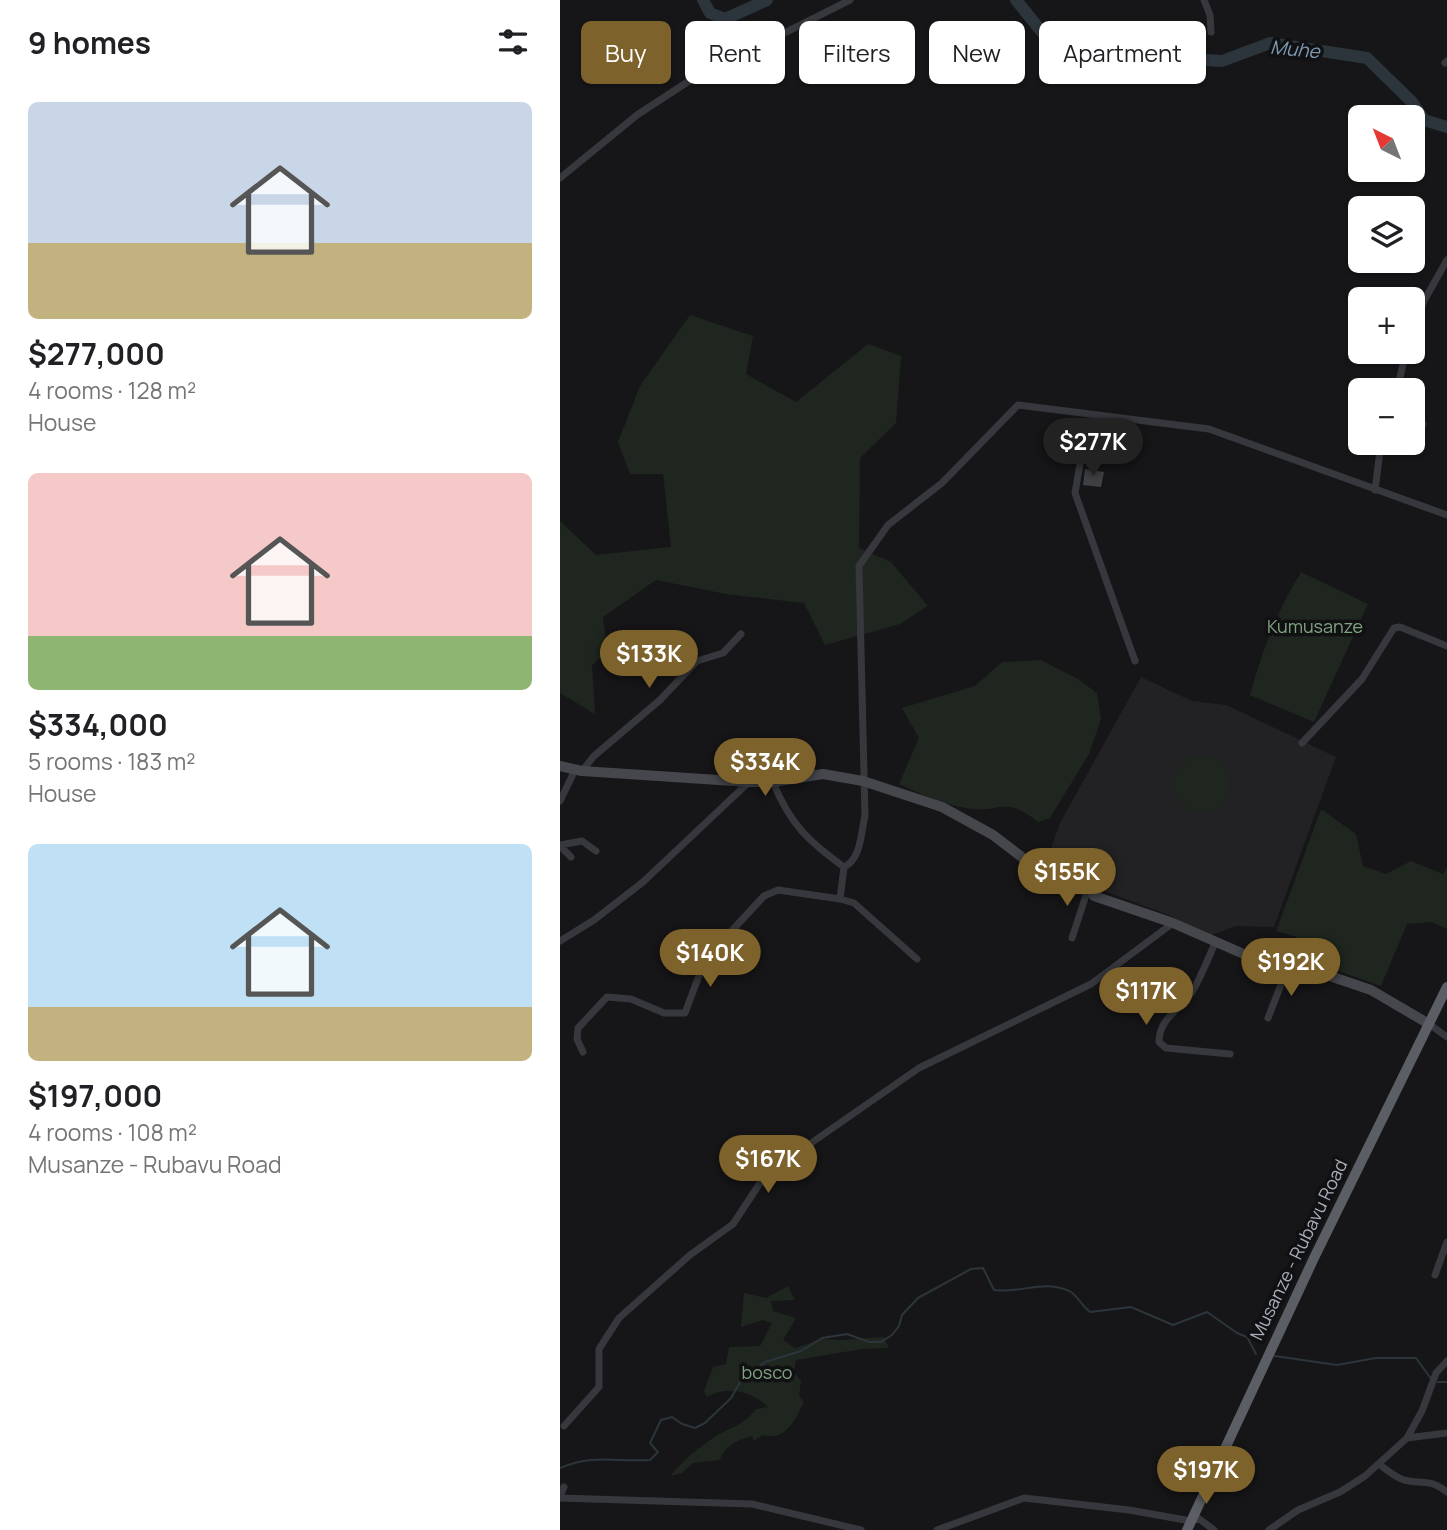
<!DOCTYPE html>
<html lang="en">
<head>
<meta charset="utf-8">
<style>
  body { margin:0; font-family:Manrope,sans-serif; background:#f2f2f2; color:#202124; height:100vh; display:flex; flex-direction:column; font-size:26px; white-space:nowrap }
  * { box-sizing:border-box; margin:0 }
  p { font-size:23px; color:#757577 }
  .icon { flex:none; width:38px; height:38px; fill:none; stroke:currentColor; stroke-width:2; stroke-linecap:round; stroke-linejoin:round }
  .map { position:relative; flex:1; overflow:hidden }
  .details { display:flex; flex-direction:column; background:#fff; width:560px }
  .details>* { flex:none }
  .guide { position:absolute; left:21px; top:21px; width:665px; height:63px; display:flex; gap:14px }
  .needle { width:46px; rotate:318deg }
  .controls { position:absolute; left:788px; top:105px; display:grid; gap:14px }
  .controls a { display:grid; place-items:center; width:77px; height:77px; border-radius:10px; background:#fff; box-shadow:0 2px 5px #0004; font-size:35px }
  .price { position:absolute; translate:-50% -60px; padding:0 16px; border-radius:24px; background:#7e622b; color:#fff; font-size:23px; line-height:46px; filter:drop-shadow(0 2px 4px #0008) }
  .price::after { content:''; position:absolute; left:50%; top:42px; width:21px; height:16px; margin-left:-10px; background:inherit; clip-path:polygon(0 0,100% 0,50% 100%) }
  .price.current { background:#222; color:#fff }
  ul { padding:0; list-style:none }
  li { display:grid; align-content:center; gap:14px; height:371px; padding:0 28px }
  li span { display:grid; place-items:center; height:217px; border-radius:10px; color:#555 }
  li>.icon { margin-inline-start:auto }
  span .icon { width:126px; height:126px; fill:#fffc; stroke-width:1 }
  li b { font-size:30px }
  h2 { display:flex; justify-content:space-between; align-items:center; height:84px; padding:0 28px; font-size:30px }
  .pill { padding:0 24px; border-radius:10px; background:#fff; box-shadow:0 2px 5px #0004; font-size:24px; line-height:63px }
  .pill.current { background:#7e622b; color:#fff }
  main { display:flex; flex:1; min-height:0 }
  .map>svg:first-child { display:block }
</style>
</head>
<body>
<main>
<section class="details">
<h2>9 homes<svg class="icon" aria-label="filters" viewBox="0 0 24 24"><path d="M4 7h16M4 17h16"/><circle cx="9" cy="7" r="2"/><circle cx="15" cy="17" r="2"/></svg></h2>
<ul>
<li><span style="background:linear-gradient(#c9d6e8 65%,#c2b280 0)"><svg class="icon" aria-label="home" viewBox="0 0 24 24"><path d="M3 11l9-7 9 7M6 9v11h12V9"/></svg></span><div><b>$277,000</b><p>4 rooms · 128 m²</p><p>House</p></div></li>
<li><span style="background:linear-gradient(#f6c9c9 75%,#8fb573 0)"><svg class="icon" aria-label="home" viewBox="0 0 24 24"><path d="M3 11l9-7 9 7M6 9v11h12V9"/></svg></span><div><b>$334,000</b><p>5 rooms · 183 m²</p><p>House</p></div></li>
<li><span style="background:linear-gradient(#bfe0f5 75%,#c2b280 0)"><svg class="icon" aria-label="home" viewBox="0 0 24 24"><path d="M3 11l9-7 9 7M6 9v11h12V9"/></svg></span><div><b>$197,000</b><p>4 rooms · 108 m²</p><p>Musanze - Rubavu Road</p></div></li>
</ul>
</section>
<div class="map">
<svg width="887" height="1530" viewBox="0 0 887 1530">
  <rect width="100%" height="100%" fill="#161618"/>
  <!-- built -->
  <path fill="#222225" d="M581,677L632,701L666,705L776,757L714,927L676,926L649,936L609,915L501,875L485,865L500,823Z"/>
  <!-- green -->
  <path fill="#1e261f" d="M130,315L193,336L186,374L236,402L308,344L341,356L336,423L300,458L299,548L331,562L368,606L340,624L265,645L244,603L166,594L96,580L43,617L47,652L32,665L35,714L0,693V521L36,555L111,547L103,474H70L58,442L80,386Z
    M741,572L808,604L754,722L690,695C702,651 717,611 741,572Z
    M481,660L518,679L537,693L541,719L529,754L490,818L478,822C441,793 442,815 406,808C382,804 361,794 339,784L359,738L342,708L415,686L442,662Z
    M613 784a28 28 0 1 1 56 0a28 28 0 1 1-56 0Z
    M761,809L796,834L803,866L826,874L851,861L883,874L887,867V929L872,922L847,924L821,986L772,969L746,965L737,937L716,931Z
    M228,1286L235,1300L211,1301L213,1311L236,1318L223,1340L235,1348L263,1339L281,1340L324,1337L329,1348L302,1349L236,1360L234,1372L241,1381L239,1396L244,1402C235,1420 226,1442 202,1435L194,1441L192,1436C177,1441 166,1444 160,1460L133,1463L122,1473L110,1476C123,1460 139,1447 156,1436C171,1427 186,1424 196,1409L208,1407C192,1391 166,1385 147,1397L144,1391L153,1367L166,1364L169,1347L200,1346L212,1323L203,1320L181,1327L184,1293L206,1298Z"/>
  <g fill="none" stroke-linecap="round" stroke-linejoin="round">
    <!-- stream -->
    <path stroke="#2c353c" stroke-width="2" d="M715,1356L777,1365L816,1358H856L872,1380
      M878,1382H887
      M0,1468C34,1454 55,1462 90,1460L98,1452L90,1443L101,1420L112,1417L122,1424L135,1428L145,1423L171,1398L183,1377L205,1362L241,1351L262,1338L287,1334L309,1342H321L332,1335L339,1326L342,1315L358,1298L411,1269L423,1268L434,1290C460,1294 486,1278 511,1292C518,1297 522,1306 530,1312L571,1307L613,1325L647,1312L677,1333L687,1337L696,1354"/>
    <!-- river -->
    <path stroke="#2c353c" stroke-width="12" d="M143,0L150,13L165,19L207,0
      M456,0L486,37L525,59L581,49L613,58L662,61L710,43L807,58L852,102L864,120L887,127"/>
  </g>
  <!-- building -->
  <path fill="#404145" d="M525,469L544,472L541,487L523,485Z"/>
  <g fill="none" stroke-linecap="round" stroke-linejoin="round">
    <!-- minor -->
    <path stroke="#37383d" stroke-width="7" d="M644,0L650,15L651,32
      M885,63L887,61
      M0,178L77,115L129,81L290,0
      M852,330L865,299L887,260
      M837,390L846,352
      M852,418L863,424
      M520,464L515,493L575,661
      M815,490L821,443
      M742,743L802,679L834,628L840,627L887,646
      M22,771L34,756L100,700L137,661L163,653L181,634
      M213,782C230,824 248,841 284,867L280,899L294,903L357,959
      M0,801L15,770
      M0,845L22,841L36,851
      M0,846L11,857
      M284,867C301,860 301,832 305,816L299,566L328,525L382,483L458,405L649,429L887,515
      M512,938L529,886
      M0,941L34,920L83,882L189,782
      M656,941C648,958 642,976 632,992C620,1010 599,1018 599,1042L606,1048L670,1054
      M708,1018L727,969
      M869,1024L887,1037
      M23,1052L17,1039L18,1028L47,997L71,999L104,1013H125L143,965L153,951L204,896L218,890L280,899
      M875,1275L887,1242
      M4,1426L39,1387V1349L59,1318L130,1255L173,1224L200,1183L218,1166L359,1068L531,984L613,923
      M847,1438L887,1433
      M819,1464C827,1470 834,1477 844,1480C864,1485 869,1478 887,1492
      M0,1496L4,1487
      M0,1498L192,1504L301,1530
      M377,1530L464,1498L569,1510L631,1521L638,1518L654,1530
      M709,1530L738,1510L780,1492L805,1476L847,1438L862,1411L876,1373L887,1361"/>
    <!-- secondary -->
    <path stroke="#45474d" stroke-width="10" d="M0,766L22,771L189,782H213L263,774L303,781L382,807L433,835L480,871L529,886L534,896L613,923L711,966L755,971L811,990L869,1024"/>
    <!-- trunk -->
    <path stroke="#5b5e65" stroke-width="10" d="M627,1530L754,1258L887,987"/>
  </g>
  <g text-anchor="middle" stroke-width="7" stroke-linejoin="round" paint-order="stroke">
    <!-- park labels -->
    <g font-size="18" fill="#7fa381" stroke="#111113">
      <text x="755" y="633">Kumusanze</text>
      <text x="207" y="1379">bosco</text>
    </g>
    <!-- street labels -->
    <g font-size="18" fill="#a8adb8" stroke="#111113">
      <text transform="translate(739 1250) rotate(-64)" y="6">Musanze - Rubavu Road</text>
    </g>
    <!-- water labels -->
    <g font-size="19" font-style="italic" fill="#7f9bb3" stroke="#111113">
      <text transform="translate(735 49) rotate(5)" y="7">Muhe</text>
    </g>
  </g>
</svg>
<div class="controls">
<a><svg class="needle" viewBox="-14 -14 28 28"><path d="M0-13l5 13h-10z" fill="#e53935"/><path d="M0 13l5-13h-10z" fill="#757577"/></svg></a>
<a><svg class="icon" aria-label="layers" viewBox="0 0 24 24"><path d="M12 4l9 5-9 5-9-5zM3 14l9 5 9-5"/></svg></a>
<a>+</a>
<a>−</a>
</div>
<b class="price current" style="left:533px;top:478px">$277K</b>
<b class="price" style="left:89px;top:690px">$133K</b>
<b class="price" style="left:205px;top:798px">$334K</b>
<b class="price" style="left:507px;top:908px">$155K</b>
<b class="price" style="left:150px;top:989px">$140K</b>
<b class="price" style="left:731px;top:998px">$192K</b>
<b class="price" style="left:586px;top:1027px">$117K</b>
<b class="price" style="left:208px;top:1195px">$167K</b>
<b class="price" style="left:646px;top:1506px">$197K</b>
<div class="guide">
<a class="pill current">Buy</a>
<a class="pill">Rent</a>
<a class="pill">Filters</a>
<a class="pill">New</a>
<a class="pill">Apartment</a>
</div>
</div>
</main>
</body>
</html>
